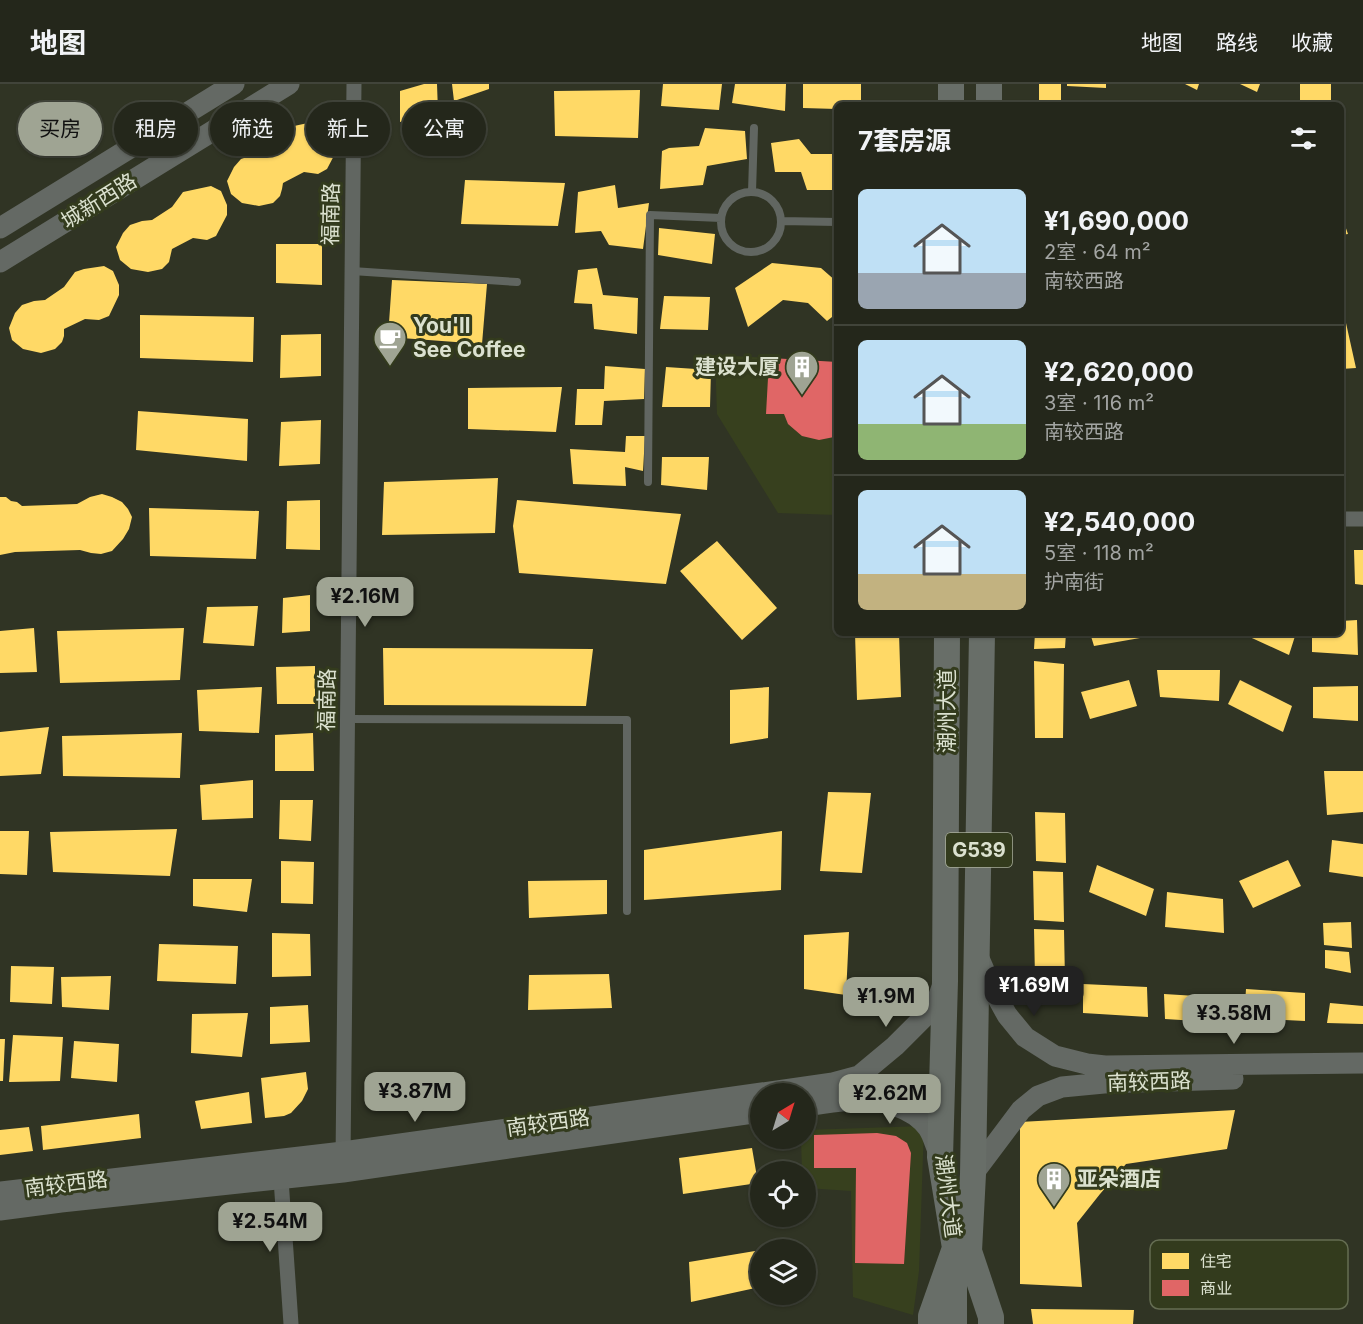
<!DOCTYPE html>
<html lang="zh">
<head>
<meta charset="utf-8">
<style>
  body { margin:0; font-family:Inter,"Noto Sans SC",sans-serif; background:#2c2f24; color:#f1f3f6; height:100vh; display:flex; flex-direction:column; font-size:22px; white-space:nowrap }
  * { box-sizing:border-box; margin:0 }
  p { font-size:20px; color:#a3a5a3 }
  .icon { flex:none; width:33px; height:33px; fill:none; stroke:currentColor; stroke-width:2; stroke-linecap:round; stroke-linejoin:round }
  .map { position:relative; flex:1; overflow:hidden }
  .sheet { position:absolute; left:834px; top:18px; width:510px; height:534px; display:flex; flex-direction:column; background:#24271b; border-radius:9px; box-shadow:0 2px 4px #0004,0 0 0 2px #41443a }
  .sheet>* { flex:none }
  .hud { position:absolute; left:18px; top:18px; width:570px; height:54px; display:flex; gap:12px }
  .needle { width:39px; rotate:38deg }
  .controls { position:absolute; left:750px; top:999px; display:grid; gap:12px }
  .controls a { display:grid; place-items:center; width:66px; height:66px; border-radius:50%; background:#24271b; box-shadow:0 2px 4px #0004,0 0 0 2px #41443a; font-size:30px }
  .price { position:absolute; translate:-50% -51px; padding:0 14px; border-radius:12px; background:#9fa493; color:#111; font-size:20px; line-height:39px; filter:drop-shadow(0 2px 3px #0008) }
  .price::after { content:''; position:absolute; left:50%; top:36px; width:18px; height:14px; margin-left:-9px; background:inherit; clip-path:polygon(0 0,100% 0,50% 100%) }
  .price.active { background:#222; color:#fff }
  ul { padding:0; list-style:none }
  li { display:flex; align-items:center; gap:18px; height:150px; padding:0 24px }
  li+li { border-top:2px solid #41443a }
  li span { display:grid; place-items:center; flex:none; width:168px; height:120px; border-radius:9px; color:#555 }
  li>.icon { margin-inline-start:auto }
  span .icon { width:72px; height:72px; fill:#fffc; stroke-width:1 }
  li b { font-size:26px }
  h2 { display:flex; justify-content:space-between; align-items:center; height:72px; padding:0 24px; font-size:26px }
  .tag { padding:0 21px; border-radius:27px; background:#24271b; box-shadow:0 2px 4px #0004,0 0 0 2px #41443a; font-size:21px; line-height:54px }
  .tag.active { background:#9fa493; color:#111 }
  header { display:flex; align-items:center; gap:36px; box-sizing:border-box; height:84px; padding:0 30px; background:#24271b; border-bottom:2px solid #41443a }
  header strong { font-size:28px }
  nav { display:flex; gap:33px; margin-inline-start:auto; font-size:21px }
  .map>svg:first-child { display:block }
</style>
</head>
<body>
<header>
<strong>地图</strong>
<nav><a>地图</a><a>路线</a><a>收藏</a></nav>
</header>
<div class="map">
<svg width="1363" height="1240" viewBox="0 0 1363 1240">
  <rect width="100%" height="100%" fill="#303424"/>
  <!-- built -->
  <path fill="#37401e" d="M715,271L837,278V431L778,429L717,330Z
    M924,1042L919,1187L913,1231L853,1213L851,1107L806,1104V1088L802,1087L801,1055L806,1054V1046Z"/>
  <!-- homes -->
  <path fill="#ffd966" d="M424,0H437L438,28L400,38V7Z
    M452,0H489V5L454,17Z
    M663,0H722L719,26L661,22Z
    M735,0H786L785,27L732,19Z
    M803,0H861V21H837V25L803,24Z
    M1039,0H1061V21H1039Z
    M1067,0H1106V4L1067,2Z
    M1185,0H1199L1197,6Z
    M1240,0H1260L1257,8Z
    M1300,0H1331V21H1300Z
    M640,6L638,54L555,52L554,7Z
    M322,36L332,41L338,55V64L327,85L318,90L304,88L283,99L282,105L280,112L273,119L259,122L242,119L231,110L227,97L234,83L241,75L253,71L263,69L283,57L294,42Z
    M705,44L745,47L747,75L707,82L703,101L660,105L662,67L669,64L699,62Z
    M799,55L811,70H837V106H807L801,88H775L771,59Z
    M465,96L565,99L558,142L461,140Z
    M615,101L618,124L649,119L643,165L609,161L601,147L575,149L578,108Z
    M211,102L221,107L227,121V131L216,152L207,156L193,154L172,165L169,178L162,185L148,188L131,185L120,176L116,163L123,149L130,141L142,137L152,136L172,123L183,108Z
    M1341,130L1348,150L1341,151Z
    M659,144L715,150L712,180L658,171Z
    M276,160H322V201L276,199Z
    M772,179L821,184L837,198V229L827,237L808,219L783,216L748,243L735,204Z
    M104,182L113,187L119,201V211L109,232L99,236L85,235L64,245V252L62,258L55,265L41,269L23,265L12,256L9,244L15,229L22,221L34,217L45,216L64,203L75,188L84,185Z
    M597,184L603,211L638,214L637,250L594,245L592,220L574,219L578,186Z
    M392,196L487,200L482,260L388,253Z
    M664,212L710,213L708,246L660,245Z
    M140,231L254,233L253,278L140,274Z
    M1346,239L1356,284L1341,285V240Z
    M321,250V292L280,294L281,251Z
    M605,282L645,285L644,315L604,317L602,341H575L577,305H604Z
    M666,283L711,286L710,323H662Z
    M562,303L556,348L468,345V304Z
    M138,327L248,335L247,377L136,366Z
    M321,336L320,380L279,382L281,338Z
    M626,352H645L643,387L625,383L626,402L573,400L570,365L625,368Z
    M662,373H709L707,406L661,401Z
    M498,394L495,449L382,451L384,398Z
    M102,410L112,413L122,418L128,425L132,433L129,445L123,455L112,467L101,470L91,469L80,466L15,468L0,471V413H6L11,417L17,418L22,422L77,420L90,413Z
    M320,416V466L286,465L287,417Z
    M517,416L681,430L666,500L519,489L513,442Z
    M149,424L259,427L256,475L150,472Z
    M717,457L777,524L742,556L680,487Z
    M1354,466H1363V501L1355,500Z
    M835,481H837V500L834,501Z
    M310,511V547L282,549L283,514Z
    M258,522L254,562L203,559L207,523Z
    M1357,536L1358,571L1312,568V549H1341V537Z
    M34,544L37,588L0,589V547Z
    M184,544L180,596L60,599L57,547Z
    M855,549H899L901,613L857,616Z
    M1035,549H1066L1065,564L1034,565Z
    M1090,549H1139L1140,554L1094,562Z
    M1241,549H1296L1289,571Z
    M383,564L593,565L586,622L384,621Z
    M1034,577L1064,580L1063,654H1035Z
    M315,582V620H277L276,583Z
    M1157,586H1220L1219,617L1160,613Z
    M1129,596L1137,622L1090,635L1081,608Z
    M1240,596L1292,622L1283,648L1228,620Z
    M1358,602V637L1313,634V603Z
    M262,603L259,649L199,647L197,606Z
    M769,603L768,654L730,660V606Z
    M49,643L41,690L0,692V648Z
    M182,649L180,694L63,692L62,652Z
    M313,649L314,687H275V651Z
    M1324,687H1363V728L1327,731Z
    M253,696V734L202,736L200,701Z
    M828,708L871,709L862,789L820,787Z
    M280,716H313L311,757L279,755Z
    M1035,728L1065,729L1066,779L1036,777Z
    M177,745L170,792L53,788L50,748Z
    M0,747H29L27,791L0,790Z
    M782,747L781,806L644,816V766Z
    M1332,756L1363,760V793L1329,788Z
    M1288,776L1301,802L1253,824L1239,797Z
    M281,777L314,778L313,820L281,819Z
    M1097,781L1154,805L1146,832L1089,808Z
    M1033,787L1063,788L1064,838L1034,836Z
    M193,795H252L247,828L193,822Z
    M607,796V830L529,834L528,797Z
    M1167,808L1223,815L1224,849L1165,843Z
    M1351,838L1352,864L1324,861L1323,839Z
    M1034,845L1064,846L1065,896L1035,894Z
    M849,848L846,911L804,905V851Z
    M272,849L310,850L311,892L272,893Z
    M159,860L238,862L236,900L157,897Z
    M1325,866L1349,868L1351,889L1325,884Z
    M11,882L54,883L52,920L10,918Z
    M609,890L612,924L528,926L529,891Z
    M111,892L109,926L62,923L61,893Z
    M1083,900L1147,903L1148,933L1083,929Z
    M1246,905L1305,909V937L1244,934Z
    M1164,910L1229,914V939L1165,935Z
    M1330,919L1363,922V940L1327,939Z
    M308,921L310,958L270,960V923Z
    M248,929L242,973L191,969L192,930Z
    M13,951L63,953L60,997L9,998Z
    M0,955H5L3,997H0Z
    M74,957L119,960L117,998L71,994Z
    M306,988L308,1005L302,1017L291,1029L284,1032L265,1034L261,994Z
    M249,1008L252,1039L201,1045L195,1017Z
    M1235,1026L1227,1065L1126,1080L1100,1110L1077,1139L1082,1203L1020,1200V1038Z
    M139,1030L141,1054L43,1066L41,1042Z
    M29,1043L33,1067L0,1071V1046Z
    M752,1064L758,1099L683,1110L679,1074Z
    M755,1167L760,1190V1203L691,1218L689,1178Z
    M1031,1225L1134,1226L1133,1240H1033Z"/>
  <!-- shops -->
  <path fill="#e06666" d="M771,274L837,278V349L834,353L819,356L802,352L788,340L784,330H766L768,294Z
    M877,1049L896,1052L907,1059L911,1069L904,1180L855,1179L856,1084H814V1051Z"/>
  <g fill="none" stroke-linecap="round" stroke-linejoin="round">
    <!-- service -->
    <path stroke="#616661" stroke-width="8" d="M721 138a30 30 0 1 1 60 0a30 30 0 1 1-60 0Z
      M752,108L754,44
      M781,137L837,138
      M352,187L517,198
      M648,398L650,131L721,134
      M347,635L627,636V827"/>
    <!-- minor -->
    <path stroke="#616661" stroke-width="15" d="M1341,435H1363
      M343,1076L354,0
      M281,1095L291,1240"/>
    <!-- secondary -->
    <path stroke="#646964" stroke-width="21" d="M0,144L234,0
      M0,178L289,0
      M977,870L991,902L1007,931L1025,953L1055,972L1087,980L1105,982L1363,979
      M806,1022C822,1020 840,1016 856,1016C881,1015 913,1023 928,1044C933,1051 935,1061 939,1069
      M973,1090L1021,1026L1038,1012L1062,1003L1104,999L1233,995
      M0,1108L343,1068L833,999L859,992L895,962L926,931L938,914L944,898
      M0,1126L61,1118L343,1088L760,1028"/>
    <!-- trunk -->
    <path stroke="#686e68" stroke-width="26" d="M951,21V0
      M989,21V0
      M982,549L973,1090L969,1167L991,1233V1240
      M931,1240V1232L955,1164L940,1073L945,897L947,549
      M954,1240V1186"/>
  </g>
  <!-- icons -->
  <defs>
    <g id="cafe-pin" transform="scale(1.725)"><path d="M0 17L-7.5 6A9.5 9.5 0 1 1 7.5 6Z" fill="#9fa493" stroke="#333b1d"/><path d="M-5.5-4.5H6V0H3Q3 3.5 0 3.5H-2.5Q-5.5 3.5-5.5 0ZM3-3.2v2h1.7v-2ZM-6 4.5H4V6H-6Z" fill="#fff"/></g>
    <g id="building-pin" transform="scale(1.725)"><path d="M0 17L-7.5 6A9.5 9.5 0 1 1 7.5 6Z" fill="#9fa493" stroke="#333b1d"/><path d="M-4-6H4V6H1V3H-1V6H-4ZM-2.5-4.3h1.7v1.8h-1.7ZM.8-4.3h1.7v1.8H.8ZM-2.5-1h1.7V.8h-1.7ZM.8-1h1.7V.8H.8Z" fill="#fff"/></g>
  </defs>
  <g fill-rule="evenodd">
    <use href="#cafe-pin" x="390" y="254"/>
    <use href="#building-pin" x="802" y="283"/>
    <use href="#building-pin" x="1054" y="1095"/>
  </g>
  <g text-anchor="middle" stroke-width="6" stroke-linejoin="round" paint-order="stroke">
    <!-- shield labels -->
    <rect fill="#333b1d" stroke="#a9af9a" stroke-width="1.5" x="946" y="749" width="66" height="34" rx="4.5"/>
    <g font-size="20" font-weight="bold" fill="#dbe1cf">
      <text x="979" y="773">G539</text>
    </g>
    <!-- street labels -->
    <g font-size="21" fill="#dbe1cf" stroke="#333b1d">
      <text transform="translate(99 117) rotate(-32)" y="7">城新西路</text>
      <text transform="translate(331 130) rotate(-89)" y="7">福南路</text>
      <text transform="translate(327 616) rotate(-89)" y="7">福南路</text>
      <text transform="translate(947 627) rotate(-90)" y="7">潮州大道</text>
      <text transform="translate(1149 998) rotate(-2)" y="7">南较西路</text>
      <text transform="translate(548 1039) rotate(-8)" y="7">南较西路</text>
      <text transform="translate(66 1100) rotate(-7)" y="7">南较西路</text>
      <text transform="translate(948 1112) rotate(83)" y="7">潮州大道</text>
    </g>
    <!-- poi labels -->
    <g font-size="21" font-weight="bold" fill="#dbe1cf" stroke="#333b1d" text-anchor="start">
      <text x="413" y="249">You'll<tspan x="413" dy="24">See Coffee</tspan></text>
      <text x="779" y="290" text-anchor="end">建设大厦</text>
      <text x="1077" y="1102">亚朵酒店</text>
    </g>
  </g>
  <!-- legend -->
  <rect x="1150" y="1156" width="198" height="69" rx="9" fill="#333b1d" stroke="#656d52" stroke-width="1.5"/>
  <rect x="1162" y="1169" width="27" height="16" fill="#ffd966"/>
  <rect x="1162" y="1196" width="27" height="16" fill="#e06666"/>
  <g font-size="16" fill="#dbe1cf">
    <text x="1200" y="1183">住宅</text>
    <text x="1200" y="1210">商业</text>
  </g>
</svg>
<div class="controls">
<a><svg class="needle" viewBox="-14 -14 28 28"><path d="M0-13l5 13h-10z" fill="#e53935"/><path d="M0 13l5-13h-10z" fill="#a3a5a3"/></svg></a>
<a><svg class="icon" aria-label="locate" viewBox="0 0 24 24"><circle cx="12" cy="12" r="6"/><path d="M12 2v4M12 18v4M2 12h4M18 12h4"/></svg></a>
<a><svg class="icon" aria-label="layers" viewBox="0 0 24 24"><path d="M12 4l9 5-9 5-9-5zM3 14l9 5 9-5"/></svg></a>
</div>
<b class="price" style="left:365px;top:544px">¥2.16M</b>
<b class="price active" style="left:1034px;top:933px">¥1.69M</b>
<b class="price" style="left:886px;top:944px">¥1.9M</b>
<b class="price" style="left:1234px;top:961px">¥3.58M</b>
<b class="price" style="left:415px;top:1039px">¥3.87M</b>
<b class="price" style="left:890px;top:1041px">¥2.62M</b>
<b class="price" style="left:270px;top:1169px">¥2.54M</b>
<div class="hud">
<a class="tag active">买房</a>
<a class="tag">租房</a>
<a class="tag">筛选</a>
<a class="tag">新上</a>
<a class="tag">公寓</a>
</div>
<section class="sheet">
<h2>7套房源<svg class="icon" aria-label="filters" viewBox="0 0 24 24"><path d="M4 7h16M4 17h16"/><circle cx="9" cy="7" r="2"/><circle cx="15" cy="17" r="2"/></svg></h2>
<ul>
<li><span style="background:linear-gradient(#bfe0f5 70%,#9aa5b1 0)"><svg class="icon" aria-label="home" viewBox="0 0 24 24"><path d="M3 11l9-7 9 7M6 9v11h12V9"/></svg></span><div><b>¥1,690,000</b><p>2室 · 64 m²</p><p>南较西路</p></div></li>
<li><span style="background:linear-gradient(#bfe0f5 70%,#8fb573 0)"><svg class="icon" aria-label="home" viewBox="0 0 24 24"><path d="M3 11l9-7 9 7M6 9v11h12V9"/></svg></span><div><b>¥2,620,000</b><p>3室 · 116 m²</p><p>南较西路</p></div></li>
<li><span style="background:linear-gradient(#bfe0f5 70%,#c2b280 0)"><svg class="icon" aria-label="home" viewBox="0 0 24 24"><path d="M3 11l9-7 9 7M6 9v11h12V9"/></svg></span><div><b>¥2,540,000</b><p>5室 · 118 m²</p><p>护南街</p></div></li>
</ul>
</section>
</div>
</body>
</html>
